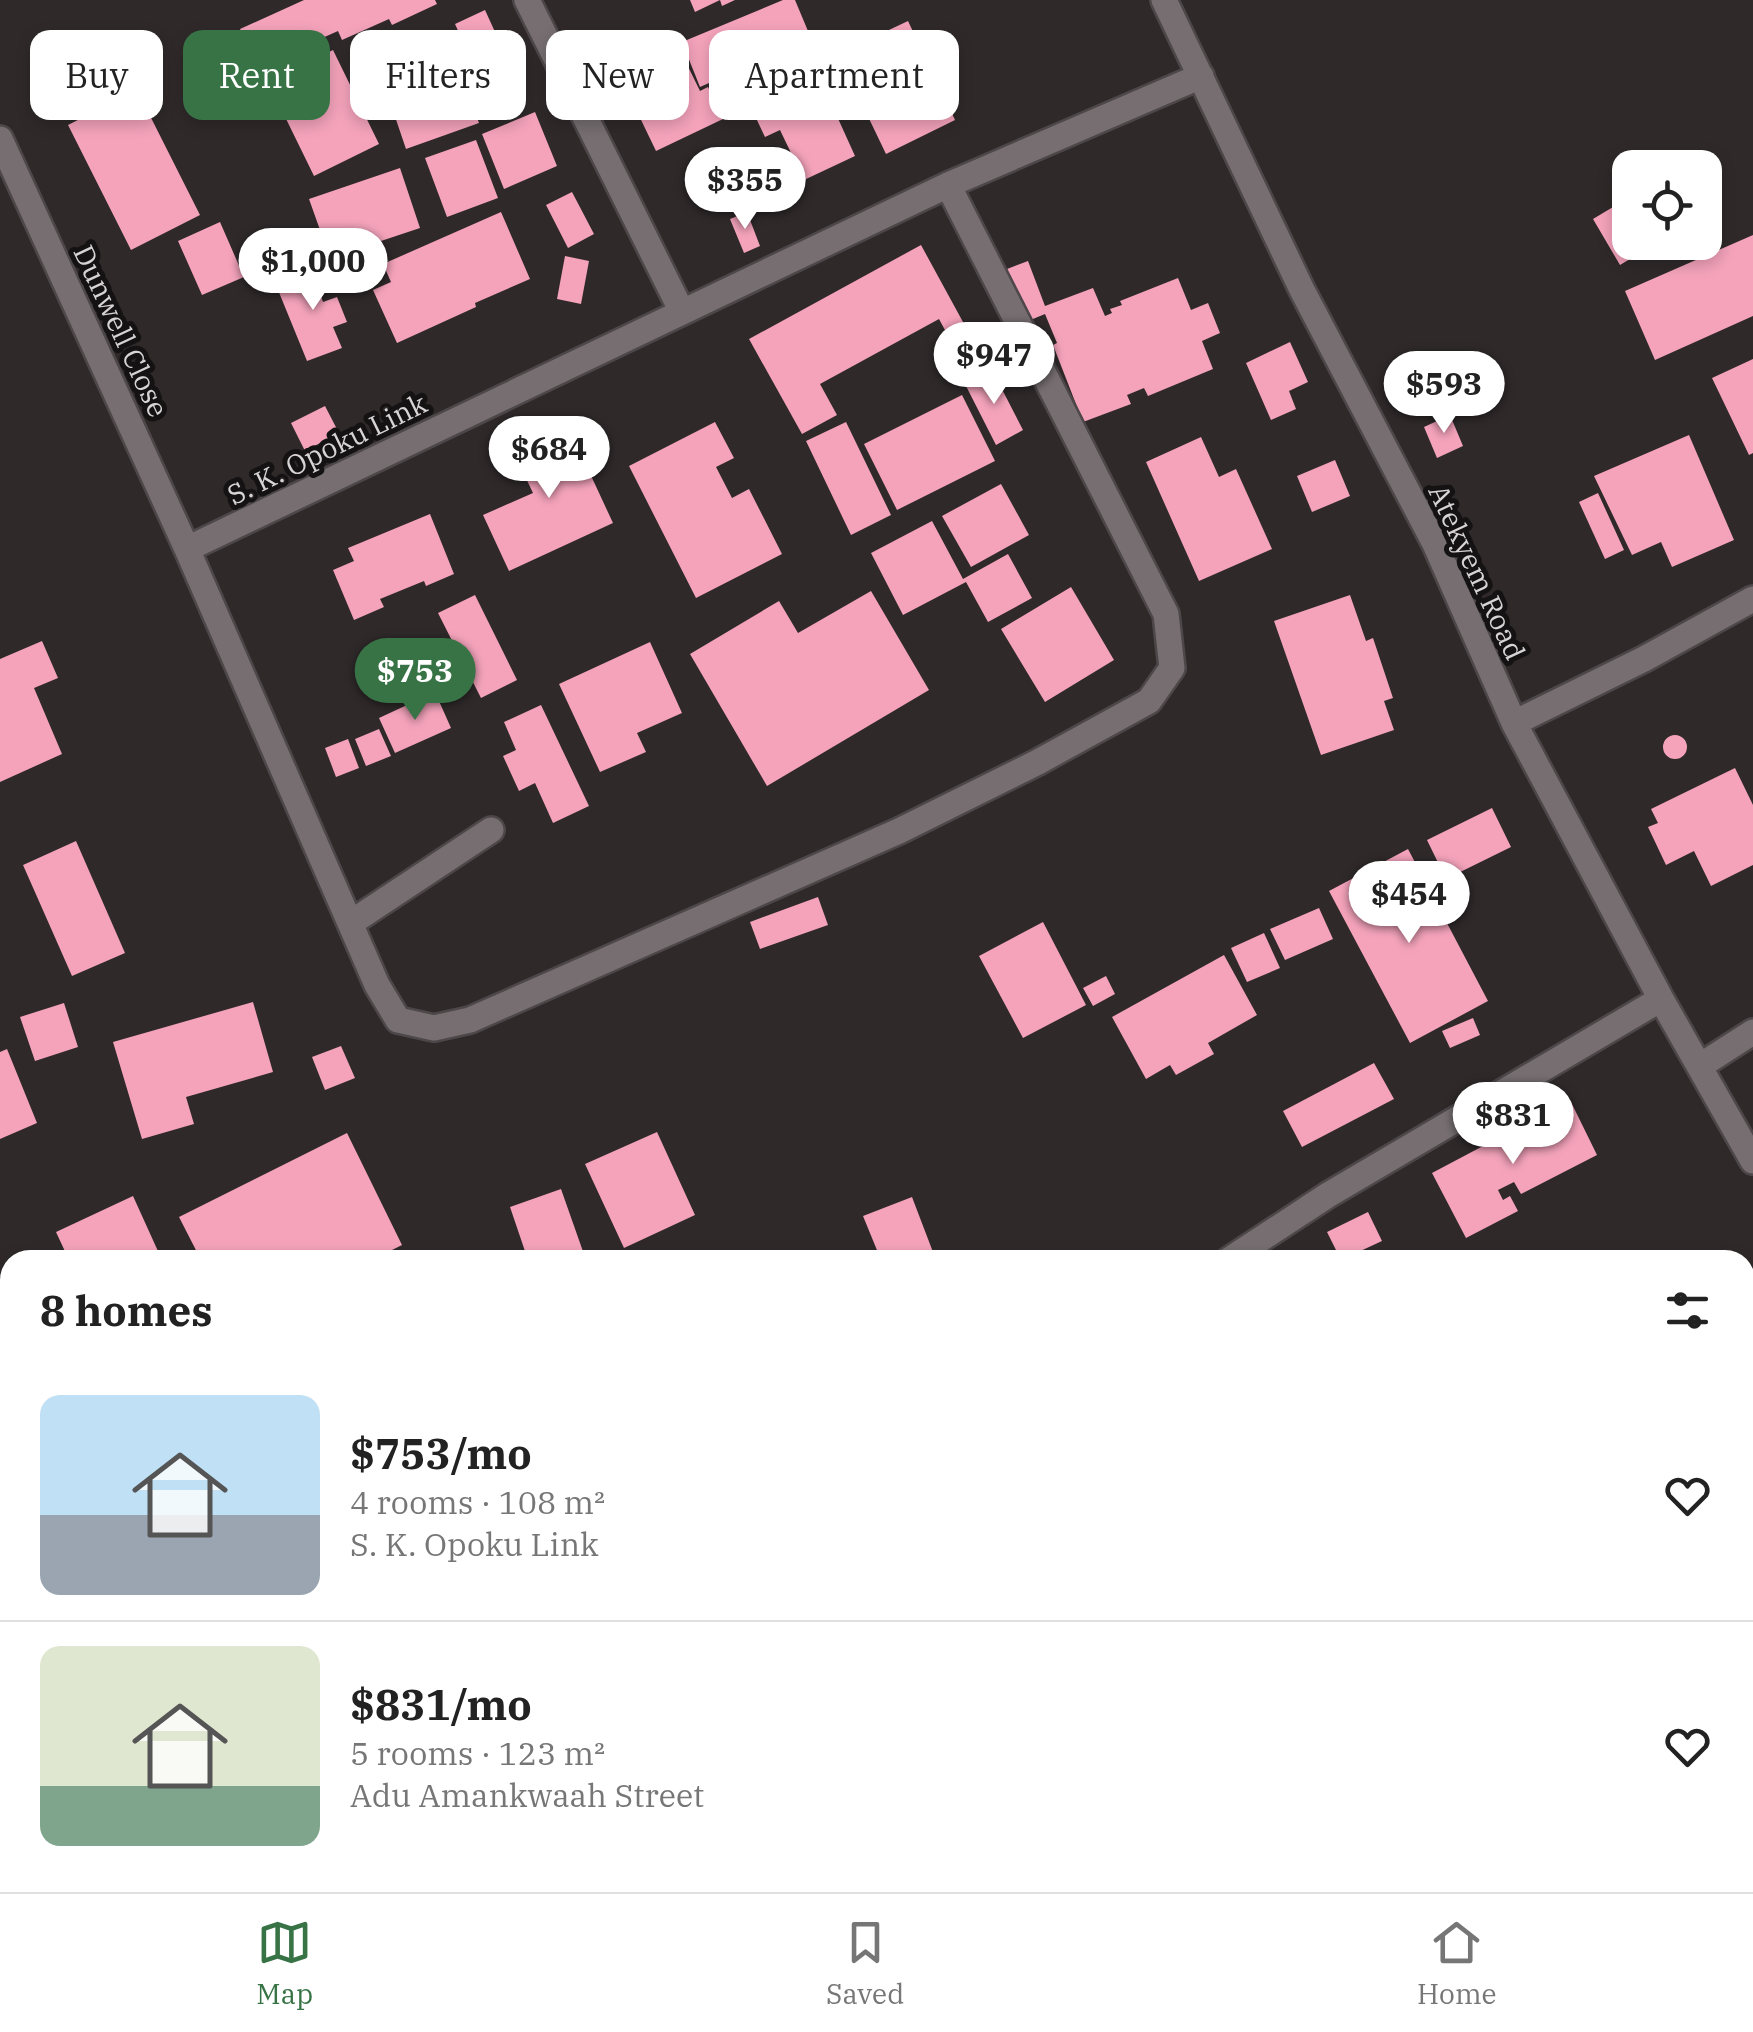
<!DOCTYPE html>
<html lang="en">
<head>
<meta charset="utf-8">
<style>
  body { margin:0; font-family:"IBM Plex Serif",serif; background:#f2f2f2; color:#222; height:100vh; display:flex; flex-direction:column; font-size:38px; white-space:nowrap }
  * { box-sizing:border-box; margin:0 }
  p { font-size:32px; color:#767676 }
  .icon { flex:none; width:55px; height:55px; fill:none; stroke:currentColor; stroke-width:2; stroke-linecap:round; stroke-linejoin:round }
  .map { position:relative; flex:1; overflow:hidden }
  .details { position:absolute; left:0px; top:1250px; width:1755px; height:642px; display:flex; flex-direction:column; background:#fff; border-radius:30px 30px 0 0; box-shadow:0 5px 15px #0003 }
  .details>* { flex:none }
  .banner { position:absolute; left:30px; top:30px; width:1000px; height:90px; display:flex; gap:20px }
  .tools { position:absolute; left:1612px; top:150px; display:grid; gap:20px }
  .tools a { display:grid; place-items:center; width:110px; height:110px; border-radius:20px; background:#fff; box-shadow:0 5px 15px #0003; font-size:50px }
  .price { position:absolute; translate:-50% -85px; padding:0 22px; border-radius:35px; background:#fff; color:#222; font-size:32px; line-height:65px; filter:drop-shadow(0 2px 5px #0008) }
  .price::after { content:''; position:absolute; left:50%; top:60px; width:30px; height:22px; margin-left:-15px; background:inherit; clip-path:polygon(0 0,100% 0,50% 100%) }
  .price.on { background:#387346; color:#fff }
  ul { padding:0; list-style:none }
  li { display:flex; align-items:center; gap:30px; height:250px; padding:0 40px }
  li+li { border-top:2px solid #e0e0e0 }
  li span { display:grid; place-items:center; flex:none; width:280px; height:200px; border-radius:20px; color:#555 }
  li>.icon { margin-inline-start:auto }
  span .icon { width:120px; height:120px; fill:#fffc; stroke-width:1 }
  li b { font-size:42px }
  h2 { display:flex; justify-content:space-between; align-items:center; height:120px; padding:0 40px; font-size:42px }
  .tag { padding:0 35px; border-radius:20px; background:#fff; box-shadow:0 5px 15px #0003; font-size:35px; line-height:90px }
  .tag.on { background:#387346; color:#fff }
  .menu { display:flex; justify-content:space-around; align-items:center; height:140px; border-top:2px solid #e0e0e0; background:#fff; font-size:28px; color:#767676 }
  .menu a { display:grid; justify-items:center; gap:5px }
  .menu .on { color:#387346 }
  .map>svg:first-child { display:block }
</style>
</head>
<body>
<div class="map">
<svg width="1753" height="1892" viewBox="0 0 1753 1892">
  <rect width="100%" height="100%" fill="#2f292a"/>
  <!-- building -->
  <path fill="#f4a3bb" d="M304,0H435L437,4L392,25L389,19L342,40L338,31L257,67L240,29Z
    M690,0H735L722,6L720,0L695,12Z
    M783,0H795L813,43L788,54L792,62L767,72L763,61L744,69L747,78L722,88L718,79L700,87L682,42Z
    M485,10L516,78L486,92L455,24Z
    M908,21L955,120L886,154L838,54Z
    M677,44L700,91L708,87L723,119L656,151L618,72Z
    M333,50L379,144L314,176L268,82Z
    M460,68L479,123L406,149L387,93Z
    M609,71L628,108L602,121L583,83Z
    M817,72L855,156L804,180L780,130L765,137L749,103Z
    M137,90L200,215L131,250L68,125Z
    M535,112L557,166L504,189L482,134Z
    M476,140L498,198L447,217L425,158Z
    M400,168L420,228L330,258L309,199Z
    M572,192L594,234L568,248L546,205Z
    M1628,198L1630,242H1658L1620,265L1593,219Z
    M501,212L530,279L475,303L476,307L397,343L373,290L391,282L383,264Z
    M747,212L760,246L744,253L730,219Z
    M220,222L244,277L202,295L178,241Z
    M1753,235V316L1655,360L1625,291Z
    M921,245L969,333L952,343L939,319L820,384L837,415L802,434L749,339Z
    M565,256L589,261L581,304L557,299Z
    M1028,261L1045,306L1093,288L1105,316L1112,313L1110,309L1122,305L1120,301L1178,278L1191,310L1208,303L1220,333L1202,341L1213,369L1148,396L1144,388L1127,395L1131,404L1083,422L1053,345L1057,343L1045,314L1028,321L1007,269Z
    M324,266L331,282L318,288L323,302L337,297L347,322L333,327L342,348L307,361L276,285Z
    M1290,342L1308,382L1289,391L1296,409L1271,420L1246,363Z
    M1753,359V453L1749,455L1712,378Z
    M992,370L1023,430L996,445L965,384Z
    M962,395L995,461L897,510L864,444Z
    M325,406L339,433L305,451L291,423Z
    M1450,415L1463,446L1437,458L1424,427Z
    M715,422L734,458L716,467L732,498L749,489L782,554L696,598L629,466Z
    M846,422L891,515L851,535L806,441Z
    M567,424L613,523L509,571L483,515L533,493L512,449Z
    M1689,435L1734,540L1672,567L1661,542L1632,555L1594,476Z
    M1201,437L1219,477L1236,469L1272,549L1199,581L1146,462Z
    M1335,460L1350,496L1312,512L1297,476Z
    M1001,484L1029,535L971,567L942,516Z
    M1598,493L1624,550L1605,559L1579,502Z
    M430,514L454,574L426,586L424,581L380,599L384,607L354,620L333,570L354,561L348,548Z
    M932,521L963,579L1008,554L1032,598L988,622L966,582L903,615L871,553Z
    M1071,587L1114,660L1045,702L1001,629Z
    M871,591L929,690L767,786L690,654L779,601L798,633Z
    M475,595L517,680L481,698L438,613Z
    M1350,595L1366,641L1373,638L1393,698L1384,701L1394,730L1321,755L1274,621Z
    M42,641L58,678L34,688L62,754L0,782V659Z
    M650,642L682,713L637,733L646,752L600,772L559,684Z
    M435,692L451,728L395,753L379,718Z
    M541,705L589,806L553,823L535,783L519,791L503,756L516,750L504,722Z
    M379,729L391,756L366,766L355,739Z
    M1663 747a12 12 0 1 1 24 0a12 12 0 1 1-24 0Z
    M348,739L359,768L336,777L325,748Z
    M1735,768L1753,805V865L1711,886L1694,851L1666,865L1648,827L1658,823L1651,809Z
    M1492,808L1511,847L1446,879L1427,840Z
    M76,841L125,953L72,976L23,865Z
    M1408,849L1488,1001L1410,1043L1329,891Z
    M818,897L828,925L760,949L750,922Z
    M1319,908L1333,939L1285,960L1270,929Z
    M1043,922L1086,1005L1023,1038L979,956Z
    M1264,933L1280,968L1247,982L1231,948Z
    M1224,955L1257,1015L1208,1043L1214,1054L1176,1075L1170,1065L1146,1079L1112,1017Z
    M1106,976L1115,994L1093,1006L1083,988Z
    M253,1002L273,1072L186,1097L194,1124L142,1139L113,1042Z
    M64,1003L78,1047L35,1061L20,1017Z
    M1473,1018L1480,1035L1450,1048L1442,1031Z
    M341,1046L355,1078L325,1090L312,1057Z
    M7,1049L37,1123L0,1139V1052Z
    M1374,1063L1394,1099L1302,1147L1283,1111Z
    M1570,1100L1597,1155L1521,1194L1514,1182L1498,1190L1503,1200L1510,1196L1518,1211L1466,1238L1432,1173Z
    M657,1132L695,1215L624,1248L585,1164Z
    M347,1133L402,1245L372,1260H201L179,1217Z
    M561,1189L586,1260H528L510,1207Z
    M133,1196L162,1260H69L56,1232Z
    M912,1197L936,1260H881L863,1216Z
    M1368,1212L1382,1241L1341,1260L1327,1232Z
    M1753,1437V1496L1745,1500V1441Z
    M358,1882H373L381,1892H347Z
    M565,1882H609L615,1892H550Z"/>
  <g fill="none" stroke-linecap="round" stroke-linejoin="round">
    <!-- minor casing -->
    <g stroke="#4d4749" stroke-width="30">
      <path id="minor" d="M527,0L682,312
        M1164,0L1302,290L1435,544L1514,723L1661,999L1753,1161
        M0,139L187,549L377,985L398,1020L434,1028L470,1020L899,831L1038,762L1149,701L1172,668L1166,614L948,185
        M187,549L948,185L1201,76
        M1514,723L1644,659L1753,599
        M352,922L491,830
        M1700,1066L1753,1032
        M1229,1260L1328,1195L1661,999
        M0,1551L10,1563
        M67,1892L79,1882"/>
    </g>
    <!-- highway casing -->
    <g stroke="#4d4749" stroke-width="35">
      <path id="highway" d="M1745,1770L1753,1765
        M1745,1843L1753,1839
        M1519,1892L1536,1882
        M1655,1892L1673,1882"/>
    </g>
    <!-- minor -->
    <use href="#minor" stroke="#766e70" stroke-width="25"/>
    <!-- highway -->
    <use href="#highway" stroke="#7ebe89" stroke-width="30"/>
  </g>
  <g text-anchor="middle" stroke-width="10" stroke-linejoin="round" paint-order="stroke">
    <!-- street labels -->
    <g font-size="28" fill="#d8d3d4" stroke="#151213">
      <text transform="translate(121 331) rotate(65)" y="10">Dunwell Close</text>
      <text transform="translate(327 449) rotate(-26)" y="10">S. K. Opoku Link</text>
      <text transform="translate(1477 572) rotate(65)" y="10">Atekyem Road</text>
    </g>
  </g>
</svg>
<div class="tools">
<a><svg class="icon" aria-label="locate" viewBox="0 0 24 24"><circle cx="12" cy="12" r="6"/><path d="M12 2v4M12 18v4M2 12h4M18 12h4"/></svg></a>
</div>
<b class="price" style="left:745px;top:232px">$355</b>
<b class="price" style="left:313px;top:313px">$1,000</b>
<b class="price" style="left:994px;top:407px">$947</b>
<b class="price" style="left:1444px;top:436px">$593</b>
<b class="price" style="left:549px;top:501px">$684</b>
<b class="price on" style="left:415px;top:723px">$753</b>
<b class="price" style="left:1409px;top:946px">$454</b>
<b class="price" style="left:1513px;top:1167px">$831</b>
<div class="banner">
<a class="tag">Buy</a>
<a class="tag on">Rent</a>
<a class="tag">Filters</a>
<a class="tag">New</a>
<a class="tag">Apartment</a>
</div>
<section class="details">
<h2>8 homes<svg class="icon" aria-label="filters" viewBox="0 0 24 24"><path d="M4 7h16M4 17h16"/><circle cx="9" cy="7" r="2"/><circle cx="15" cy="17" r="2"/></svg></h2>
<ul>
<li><span style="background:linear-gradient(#bfe0f5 60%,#9aa5b1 0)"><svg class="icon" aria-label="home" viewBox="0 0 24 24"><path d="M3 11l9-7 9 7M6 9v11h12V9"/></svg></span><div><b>$753/mo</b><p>4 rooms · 108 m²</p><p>S. K. Opoku Link</p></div><svg class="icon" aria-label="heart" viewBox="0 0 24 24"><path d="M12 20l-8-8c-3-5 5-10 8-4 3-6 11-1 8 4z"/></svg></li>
<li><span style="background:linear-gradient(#dfe7d0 70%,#7fa58c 0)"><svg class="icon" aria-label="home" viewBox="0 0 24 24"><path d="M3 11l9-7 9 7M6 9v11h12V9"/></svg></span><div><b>$831/mo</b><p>5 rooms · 123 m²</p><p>Adu Amankwaah Street</p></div><svg class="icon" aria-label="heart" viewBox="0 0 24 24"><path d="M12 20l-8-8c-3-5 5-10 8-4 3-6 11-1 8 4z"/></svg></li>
</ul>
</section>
</div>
<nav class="menu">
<a class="on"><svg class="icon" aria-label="map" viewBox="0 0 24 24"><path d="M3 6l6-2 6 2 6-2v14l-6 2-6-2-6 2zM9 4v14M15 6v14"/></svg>Map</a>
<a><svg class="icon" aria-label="saved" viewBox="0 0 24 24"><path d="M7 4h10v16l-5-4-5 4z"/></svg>Saved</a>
<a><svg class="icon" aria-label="home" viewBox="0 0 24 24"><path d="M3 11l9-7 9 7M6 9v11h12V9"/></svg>Home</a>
</nav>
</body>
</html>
